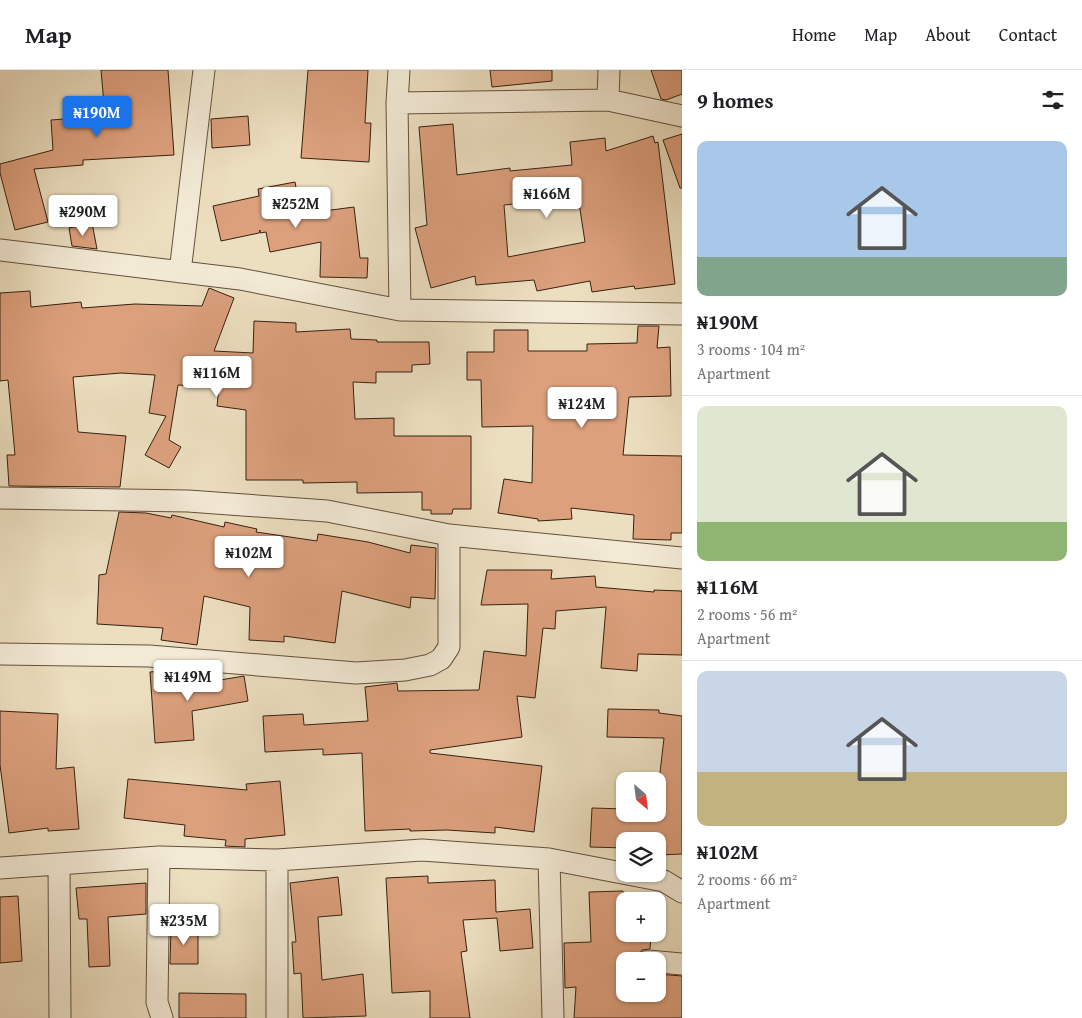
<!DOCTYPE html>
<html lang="en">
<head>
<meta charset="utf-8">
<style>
  body { margin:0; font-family:"Gentium Book Plus",serif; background:#f6f6f6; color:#202124; height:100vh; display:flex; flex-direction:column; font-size:19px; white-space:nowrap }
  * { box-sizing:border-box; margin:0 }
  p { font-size:16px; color:#757577 }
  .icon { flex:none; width:28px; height:28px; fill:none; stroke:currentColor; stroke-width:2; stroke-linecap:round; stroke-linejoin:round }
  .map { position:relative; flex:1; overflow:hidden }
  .sheet { display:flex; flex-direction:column; background:#fff; width:400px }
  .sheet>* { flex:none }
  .needle { width:32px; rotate:152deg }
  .buttons { position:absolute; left:616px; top:702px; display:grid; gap:10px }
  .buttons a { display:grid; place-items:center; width:50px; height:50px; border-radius:10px; background:#fff; box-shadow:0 1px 4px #0004; font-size:25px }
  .price { position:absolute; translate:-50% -42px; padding:0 11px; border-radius:5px; background:#fff; color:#222; font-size:16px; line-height:32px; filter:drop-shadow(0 1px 2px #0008) }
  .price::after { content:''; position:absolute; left:50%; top:30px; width:15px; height:11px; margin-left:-8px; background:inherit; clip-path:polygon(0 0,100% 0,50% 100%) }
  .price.on { background:#1a73e8; color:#fff }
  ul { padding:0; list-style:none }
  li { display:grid; align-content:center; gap:10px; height:265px; padding:0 15px }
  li+li { border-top:1px solid #e0e0e0 }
  li span { display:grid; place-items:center; height:155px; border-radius:10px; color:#555 }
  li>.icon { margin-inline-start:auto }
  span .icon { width:90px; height:90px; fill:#fffc; stroke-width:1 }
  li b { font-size:21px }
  h2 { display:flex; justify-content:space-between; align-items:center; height:60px; padding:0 15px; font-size:21px }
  header { display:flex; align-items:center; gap:30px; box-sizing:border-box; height:70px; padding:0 25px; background:#fff; border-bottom:1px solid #e0e0e0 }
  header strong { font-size:24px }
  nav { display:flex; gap:28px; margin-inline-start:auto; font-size:18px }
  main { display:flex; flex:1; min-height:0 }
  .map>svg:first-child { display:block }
</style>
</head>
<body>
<header>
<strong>Map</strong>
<nav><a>Home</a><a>Map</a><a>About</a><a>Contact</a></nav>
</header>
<main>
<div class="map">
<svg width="682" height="948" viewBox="0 0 682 948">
  <rect width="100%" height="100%" fill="#ecdfc0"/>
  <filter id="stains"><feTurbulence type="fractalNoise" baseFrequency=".004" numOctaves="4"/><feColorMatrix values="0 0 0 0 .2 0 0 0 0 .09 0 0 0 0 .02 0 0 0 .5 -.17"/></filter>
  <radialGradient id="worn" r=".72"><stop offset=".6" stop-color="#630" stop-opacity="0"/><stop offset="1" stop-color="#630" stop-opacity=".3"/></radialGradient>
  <!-- building -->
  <path fill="#dca07d" stroke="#372110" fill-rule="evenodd" d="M101,0H168L174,85L83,90V95L34,99L48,152L15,160L0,103V94L53,80L51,50L105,46Z
    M308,0H368L365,53H371L369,92L301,88Z
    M490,0H552V11L492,17Z
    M651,0H682V24L666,30L661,29Z
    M248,46L250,75L212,78L211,49Z
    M453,54L457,105L510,98V101L572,95L570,72L605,68L606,81L653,66L655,73L658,72L675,214L635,219L634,216L592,222L590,211L537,221L534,210L476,215L475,206L431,218L415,158L427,155L419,57ZM576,128V133H579L585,172L508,187L504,135Z
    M682,64V118H680L663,70Z
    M295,112L301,144L354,137L360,188H368L367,208L320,207L321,172L270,182L266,162L260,163V160L259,163L221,171L213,136L259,126L258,119Z
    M92,153L97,179L72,176L69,158Z
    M209,218L234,228L214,281L253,283L254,251L296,253V262L350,259L351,269L377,270V272H429L430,294L412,295V302H376V313L353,312L355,349L394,348V366H471V439H453L452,444H431V440H422V422L357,423V412L303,413V410H246V340L217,336L219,317L178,315L169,370L181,377L169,398L145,385L166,346L149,343L155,305L121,303L73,307L78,362L126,366L120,417L9,416L7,385H15L8,310L0,311V223L30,221L31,237L81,232L82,238L135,234L202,236Z
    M638,256H659L657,278L670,277L671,326L629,327L623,385L682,386V463H671V470L633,469L634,445L571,438L572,449L538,451V449L498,443L504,409L532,413L533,356L482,357L481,310H467V282H494V260H528V281H587V274L637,273Z
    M119,442L146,443L171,448L172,445L224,457L225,452L257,459L256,462L317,471L318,464L368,472L410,483L411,475L436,478L435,529L411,527L410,538L342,521L335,573L284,566V572L249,570L250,537L204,526L197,575L161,570L163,558L97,554L99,505L106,504Z
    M487,500H552L551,509L595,506L596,517L654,522V520L682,521V585L638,584L637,601L601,598L606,537L556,541L555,559L543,558L535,628L517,626L522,667L430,680V683L542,696L534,762L495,757V763L447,760L410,761V759L365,761L362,683L323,685V679L265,682L263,646L303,644L304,655L368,651L365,617L397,613L398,621L479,620L484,581L526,586L528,534L481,535Z
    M173,600L189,602L190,615L244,606L248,631L192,641L194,670L155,673L150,602Z
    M608,639L659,640V643L682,646V784L658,785V771H625V778L590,777L592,738L625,739V744H658V720L664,668L607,667Z
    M0,641L58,644L56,699L74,697L79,759L48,761V758L9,763L0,695Z
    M128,709L247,720L246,714L280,711L285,765L245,769V777L225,776L226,770L184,766L185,755L124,748Z
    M428,806V813L495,810L496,842L530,839L533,878L500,881L497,848L463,850L467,881L461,882L470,948H430V921L392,923L386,808Z
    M338,807L342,845L318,847L322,910L363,904L366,946L303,948L301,903L294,904L292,872H296L290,813Z
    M146,813V844L108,847L110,896L89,897L87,849H79L76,818Z
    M623,821L625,864H651L650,879L642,880L636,888L619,886L620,924H658V904L682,906V948H574L576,917L565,918L564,873L591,872L589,822Z
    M18,826L22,891L0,893V827Z
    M171,858H198V894H170Z
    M179,923L246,924V948H179Z"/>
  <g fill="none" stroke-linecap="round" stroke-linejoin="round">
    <!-- street casing -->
    <g stroke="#64503c" stroke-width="23">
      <path id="street" d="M399,0L397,33L400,240
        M608,30L609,0
        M397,33L608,30L682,46
        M0,180L240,209L400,240L682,244
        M180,202L204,0
        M0,428L188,431L327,441L449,465L682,488
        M0,584L149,586L356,603L405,600L430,595L441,589L449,577V465
        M159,787L157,932L162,948
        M549,789L553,948
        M277,790V948
        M59,794L60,948
        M0,798L159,787L277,790L422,780L549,789L664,811L682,822
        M648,891L682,894"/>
    </g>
    <!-- street -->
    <use href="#street" stroke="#f3ead6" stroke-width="21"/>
  </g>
  <rect width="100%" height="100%" filter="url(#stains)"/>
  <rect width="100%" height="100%" fill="url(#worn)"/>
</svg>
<div class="buttons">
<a><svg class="needle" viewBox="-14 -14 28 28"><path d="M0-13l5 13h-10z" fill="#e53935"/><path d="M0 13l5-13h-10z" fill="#757577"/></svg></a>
<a><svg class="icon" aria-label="layers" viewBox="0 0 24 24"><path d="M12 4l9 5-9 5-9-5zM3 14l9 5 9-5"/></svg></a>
<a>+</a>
<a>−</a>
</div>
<b class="price on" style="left:97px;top:68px">₦190M</b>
<b class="price" style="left:547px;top:149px">₦166M</b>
<b class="price" style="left:296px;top:159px">₦252M</b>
<b class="price" style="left:83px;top:167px">₦290M</b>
<b class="price" style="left:217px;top:328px">₦116M</b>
<b class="price" style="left:582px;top:359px">₦124M</b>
<b class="price" style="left:249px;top:508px">₦102M</b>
<b class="price" style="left:188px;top:632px">₦149M</b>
<b class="price" style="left:184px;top:876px">₦235M</b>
</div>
<section class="sheet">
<h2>9 homes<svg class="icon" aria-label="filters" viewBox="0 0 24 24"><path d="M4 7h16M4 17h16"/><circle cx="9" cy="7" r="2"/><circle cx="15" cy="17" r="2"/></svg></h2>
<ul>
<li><span style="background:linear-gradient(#a9c7e8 75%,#7fa58c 0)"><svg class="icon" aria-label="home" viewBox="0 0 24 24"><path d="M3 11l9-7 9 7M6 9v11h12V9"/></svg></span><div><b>₦190M</b><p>3 rooms · 104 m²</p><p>Apartment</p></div></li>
<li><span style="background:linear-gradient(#dfe7d0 75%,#8fb573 0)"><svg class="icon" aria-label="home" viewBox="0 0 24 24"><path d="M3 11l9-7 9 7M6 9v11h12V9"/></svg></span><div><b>₦116M</b><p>2 rooms · 56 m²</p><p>Apartment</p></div></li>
<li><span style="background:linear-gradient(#c9d6e8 65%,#c2b280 0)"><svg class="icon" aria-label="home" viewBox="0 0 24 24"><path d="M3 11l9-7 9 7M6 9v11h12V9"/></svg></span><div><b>₦102M</b><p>2 rooms · 66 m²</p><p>Apartment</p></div></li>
</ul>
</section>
</main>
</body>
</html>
